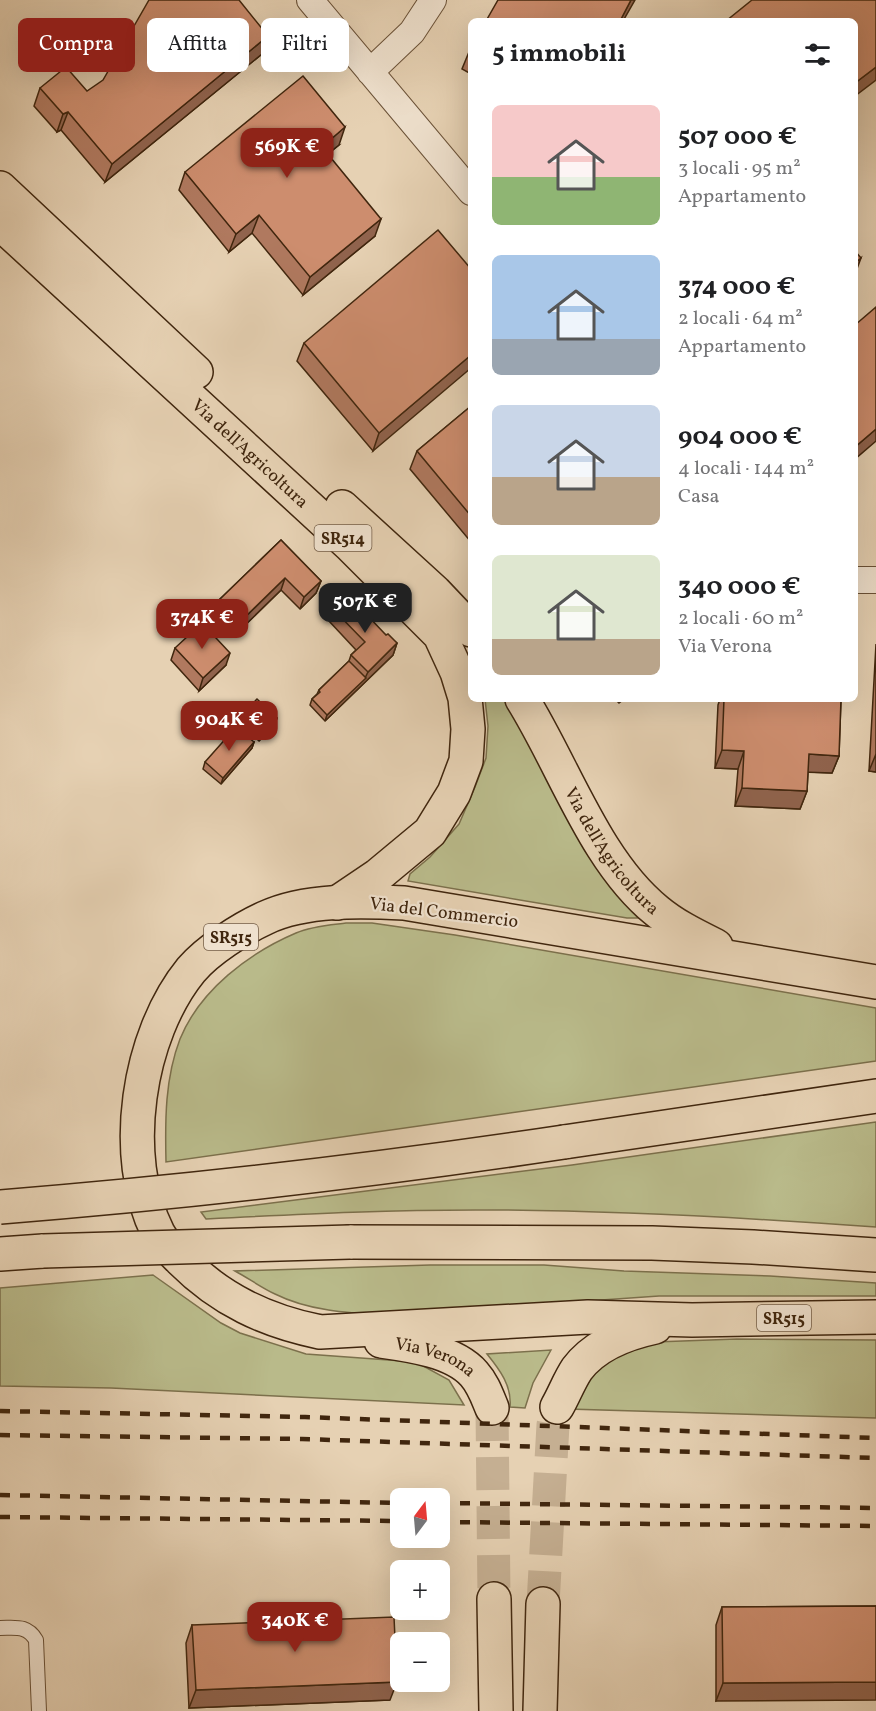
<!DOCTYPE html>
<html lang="it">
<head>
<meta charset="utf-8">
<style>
  body { margin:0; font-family:Vollkorn,serif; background:#f2f2f2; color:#202124; height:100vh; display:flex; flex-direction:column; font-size:22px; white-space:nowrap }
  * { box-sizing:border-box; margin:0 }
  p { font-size:20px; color:#757577 }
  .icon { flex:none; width:33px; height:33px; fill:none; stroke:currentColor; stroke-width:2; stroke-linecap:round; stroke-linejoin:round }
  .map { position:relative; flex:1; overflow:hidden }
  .sheet { position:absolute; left:468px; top:18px; width:390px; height:684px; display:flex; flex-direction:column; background:#fff; border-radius:9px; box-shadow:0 6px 24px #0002 }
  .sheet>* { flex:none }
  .guide { position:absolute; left:18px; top:18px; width:360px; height:54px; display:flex; gap:12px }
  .needle { width:39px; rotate:16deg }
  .fabs { position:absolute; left:390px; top:1488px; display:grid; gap:12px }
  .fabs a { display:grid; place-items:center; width:60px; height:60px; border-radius:9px; background:#fff; box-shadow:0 6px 24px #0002; font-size:30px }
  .price { position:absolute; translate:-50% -51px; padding:0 14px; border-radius:12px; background:#8f2418; color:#fff; font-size:20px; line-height:39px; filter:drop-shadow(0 2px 3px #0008) }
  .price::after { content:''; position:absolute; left:50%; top:36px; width:18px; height:14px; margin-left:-9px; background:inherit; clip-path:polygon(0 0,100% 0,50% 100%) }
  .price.on { background:#222; color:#fff }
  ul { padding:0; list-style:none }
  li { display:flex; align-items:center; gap:18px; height:150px; padding:0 24px }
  li span { display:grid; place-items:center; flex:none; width:168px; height:120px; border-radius:9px; color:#555 }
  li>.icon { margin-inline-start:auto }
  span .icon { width:72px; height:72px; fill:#fffc; stroke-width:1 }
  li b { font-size:26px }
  h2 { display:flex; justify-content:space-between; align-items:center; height:72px; padding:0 24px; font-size:26px }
  .chip { padding:0 21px; border-radius:9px; background:#fff; box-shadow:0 6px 24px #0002; font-size:21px; line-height:54px }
  .chip.on { background:#8f2418; color:#fff }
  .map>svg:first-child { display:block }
</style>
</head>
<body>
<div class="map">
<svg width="876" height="1711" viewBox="0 0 876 1711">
  <rect width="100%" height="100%" fill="#e6d1b3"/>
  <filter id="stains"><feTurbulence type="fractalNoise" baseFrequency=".00333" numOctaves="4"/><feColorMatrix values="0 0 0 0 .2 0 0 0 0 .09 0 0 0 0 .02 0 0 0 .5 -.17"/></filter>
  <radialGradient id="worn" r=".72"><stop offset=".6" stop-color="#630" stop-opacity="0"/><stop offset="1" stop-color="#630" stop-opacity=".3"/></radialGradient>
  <!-- green -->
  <path fill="#b9ba8a" stroke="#7c704c" stroke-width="1.5" d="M485,699H504L615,890L638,918H627L408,881L410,874L430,857L459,824L475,787L486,758L488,726Z
    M346,923H372L455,935L876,1008V1061L166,1162C165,1120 165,1078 180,1039C200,990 249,953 296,933C312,926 330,925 346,923Z
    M876,1122V1227C751,1218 626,1211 500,1210C402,1209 304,1214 206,1219L201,1212L572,1165Z
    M430,1265H544L624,1271L770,1276L876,1283V1296H659L385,1315C348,1313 309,1311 275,1294C262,1288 248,1278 235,1271Z
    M153,1275L221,1323L240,1333L306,1354L416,1362L449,1380L464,1405L111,1388L0,1386V1288Z
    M737,1339L876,1340V1418L568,1409L588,1377L605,1361L655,1342Z
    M551,1350L533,1383L525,1408L510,1407C512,1386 500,1370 487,1354Z"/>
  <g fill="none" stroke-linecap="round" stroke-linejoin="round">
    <!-- primary-tunnel -->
    <path stroke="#c5af92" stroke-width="33" stroke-dasharray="33 16" stroke-linecap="butt" d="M492,1408L494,1599
      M543,1604L553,1425L557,1407"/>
    <!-- lane casing -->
    <g stroke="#6a5137" stroke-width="16">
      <path id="lane" d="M0,1628C16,1628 27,1625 36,1640L39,1711"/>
    </g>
    <!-- street casing -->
    <g stroke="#6a5137" stroke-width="28">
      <path id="street" d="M310,0L471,192
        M370,72L412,32L433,0
        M855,580H876"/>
    </g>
    <!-- primary casing -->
    <g stroke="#40260e" stroke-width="36">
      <g id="primary">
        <path d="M0,188L196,372"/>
        <path id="s1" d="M0,223L350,545L440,635L457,672L465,698L468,729L466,761L454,793L430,832L377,876L337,903"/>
        <path d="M342,507L435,592L471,630"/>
        <path id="s2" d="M522,699C564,766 595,861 657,911C675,926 696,936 716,946"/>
        <path d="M876,982L404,903C362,901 305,899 265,918C241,929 208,950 191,970C138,1035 119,1156 158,1233C163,1243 173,1252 181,1260C221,1300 266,1321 320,1332L588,1317L692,1320L876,1317"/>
        <path id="s3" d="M381,1341C410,1345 454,1351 474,1374C483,1384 487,1396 492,1408"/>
        <path d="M557,1407C564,1395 569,1381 577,1369C595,1345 627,1333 655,1327"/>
        <path d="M494,1599L496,1711"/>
        <path d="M540,1711L543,1604"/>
      </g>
    </g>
    <!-- highway casing -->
    <g stroke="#40260e" stroke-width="36">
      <path id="highway" d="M564,1142L876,1096
        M350,1242L652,1243L753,1247L876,1255
        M0,1254L43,1251"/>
    </g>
    <!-- lane -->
    <use href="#lane" stroke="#efe1ce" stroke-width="14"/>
    <!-- street -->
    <use href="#street" stroke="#efe1ce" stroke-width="26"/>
    <!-- primary -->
    <use href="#primary" stroke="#e6d1b3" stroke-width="33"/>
    <!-- highway -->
    <use href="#highway" stroke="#e6d1b3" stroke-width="33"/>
    <!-- rail -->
    <path stroke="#40260e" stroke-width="4.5" stroke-dasharray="10 10" stroke-linecap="butt" d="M0,1411L305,1417L876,1438
      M0,1435L302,1439L876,1458
      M0,1495L400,1503
      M440,1503L876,1508
      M0,1517L400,1521
      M440,1522L876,1526"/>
    <!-- highway-bridge casing -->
    <g stroke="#40260e" stroke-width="36" stroke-linecap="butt">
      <path id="highway-bridge" d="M0,1207C189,1192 377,1170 564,1142
        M43,1251L350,1242"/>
    </g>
    <!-- highway-bridge -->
    <use href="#highway-bridge" stroke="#e6d1b3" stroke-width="33"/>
  </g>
  <!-- wall -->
  <path fill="#b0795f" stroke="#40260e" stroke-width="1.5" d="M471,47V74L462,69Z
    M262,54L105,182L61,130L57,132L34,106L40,88L87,91Z
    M339,145L328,154L375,236L303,295L252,233L229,252L179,190L185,172Z
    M471,269L373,451L297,361L304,343Z
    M471,406V542L410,469L417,451Z
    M281,540L321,581L316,593L300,609L281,590L235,635L214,614L218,601Z
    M333,609L386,635L397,643L393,655L325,721L310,705L312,699L317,694L319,690L349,661L351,655L356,650L329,621Z
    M876,644V772L869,771Z
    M175,648L226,665L199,691L171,660Z
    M615,699H624L619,703Z
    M720,699H841L839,756L832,773L808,772L807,791L800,809L735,806L738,769L715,768L718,705Z
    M241,716L277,718L275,724L259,741L239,722Z
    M254,742L252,748L221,784L203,769L205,762Z
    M876,1606L716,1701V1625L722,1607Z
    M192,1625L390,1700L189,1708L186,1643Z"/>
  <!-- shaded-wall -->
  <path fill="#90634d" stroke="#40260e" stroke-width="1.5" d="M631,0H635L623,21H620Z
    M268,36L262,54L105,182L112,164Z
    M876,67V80L855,96V83Z
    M68,112L61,130L57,132L63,114Z
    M345,127L339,145L315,164L322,147Z
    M259,215L252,233L229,252L236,234Z
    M381,219L375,236L303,295L310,277Z
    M861,258L855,274V263Z
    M471,355V368L373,451L379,433Z
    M876,429V441L855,459V447Z
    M285,578L281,590L235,635L239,623Z
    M321,581L316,593L300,609L304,597Z
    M397,643L393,655L325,721L327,715L365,678L368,672Z
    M230,653L226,665L199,691L203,678Z
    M277,718L275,724L259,741L261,735Z
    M254,742L252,748L221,784L223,778Z
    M722,750L744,751L738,769L715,768Z
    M809,754L839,756L832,773L802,772Z
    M876,754V772L869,771Z
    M742,788L807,791L800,809L735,806Z
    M397,1682L390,1700L189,1708L196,1690Z
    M876,1682V1700L716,1701L723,1683Z"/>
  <!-- building -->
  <path fill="#cd8d6e" stroke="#40260e" stroke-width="1.5" d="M149,0H239L268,36L112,164L68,112L63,114L40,88L66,67L87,91L103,80Z
    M498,0H631L620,21H486Z
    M752,0H876V67L855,83V21H726Z
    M303,76L345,127L322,147L381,219L310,277L259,215L236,234L185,172Z
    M438,230L471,269V355L379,433L304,343Z
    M855,251L861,258L855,263Z
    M876,307V429L855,447V325Z
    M471,406V516L417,451Z
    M281,540L321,581L304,597L285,578L239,623L218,601Z
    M348,595L386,635L388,634L397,643L368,672L351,655L365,642L333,609Z
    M202,623L230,653L203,678L175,648Z
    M349,661L366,678L327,715L312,699L320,692L319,690Z
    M257,699L277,718L261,735L241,716Z
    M724,699H841L839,756L809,754L807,791L742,788L744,751L722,750Z
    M236,727L254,742L223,778L205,762Z
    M876,1606V1682L723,1683L722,1607Z
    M394,1617L397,1682L196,1690L192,1625Z"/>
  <g text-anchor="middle" stroke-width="4.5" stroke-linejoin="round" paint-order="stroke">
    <!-- shield labels -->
    <g fill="#efe1ce" stroke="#745e48" stroke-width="1.5">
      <rect x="314.5" y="525" width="57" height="26" rx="4.5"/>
      <rect x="204" y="924" width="54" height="26" rx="4.5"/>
      <rect x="757" y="1305" width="54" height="26" rx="4.5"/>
    </g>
    <g font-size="16" font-weight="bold" fill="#40260e">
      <text x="343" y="544">SR514</text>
      <text x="231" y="943">SR515</text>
      <text x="784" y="1324">SR515</text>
    </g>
    <!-- street labels -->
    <g font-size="18" fill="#40260e" stroke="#efe1ce">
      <text dy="6" stroke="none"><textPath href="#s1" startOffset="340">Via dell'Agricoltura</textPath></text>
      <text dy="6" stroke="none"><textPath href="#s2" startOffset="177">Via dell'Agricoltura</textPath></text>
      <text transform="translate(444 912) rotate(7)" y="6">Via del Commercio</text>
      <text dy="6" stroke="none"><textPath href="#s3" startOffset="57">Via Verona</textPath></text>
    </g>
  </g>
  <rect width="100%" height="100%" filter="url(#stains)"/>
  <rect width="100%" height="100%" fill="url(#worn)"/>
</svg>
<div class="fabs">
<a><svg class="needle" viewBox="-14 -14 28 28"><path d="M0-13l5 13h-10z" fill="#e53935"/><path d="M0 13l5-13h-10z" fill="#757577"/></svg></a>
<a>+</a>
<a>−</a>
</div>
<b class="price" style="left:287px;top:179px">569K €</b>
<b class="price on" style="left:365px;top:634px">507K €</b>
<b class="price" style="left:202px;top:650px">374K €</b>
<b class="price" style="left:229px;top:752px">904K €</b>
<b class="price" style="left:295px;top:1653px">340K €</b>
<div class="guide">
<a class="chip on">Compra</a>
<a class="chip">Affitta</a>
<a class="chip">Filtri</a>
</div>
<section class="sheet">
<h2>5 immobili<svg class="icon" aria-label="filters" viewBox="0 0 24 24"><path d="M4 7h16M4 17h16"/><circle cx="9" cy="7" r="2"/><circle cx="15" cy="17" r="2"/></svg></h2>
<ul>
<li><span style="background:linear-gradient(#f6c9c9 60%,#8fb573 0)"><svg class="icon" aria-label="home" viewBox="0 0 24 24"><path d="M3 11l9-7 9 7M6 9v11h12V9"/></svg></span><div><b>507 000 €</b><p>3 locali · 95 m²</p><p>Appartamento</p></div></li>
<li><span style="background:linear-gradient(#a9c7e8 70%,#9aa5b1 0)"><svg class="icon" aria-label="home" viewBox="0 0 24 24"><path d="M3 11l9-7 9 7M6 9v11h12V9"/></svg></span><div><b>374 000 €</b><p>2 locali · 64 m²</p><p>Appartamento</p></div></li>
<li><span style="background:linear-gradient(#c9d6e8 60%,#b9a48a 0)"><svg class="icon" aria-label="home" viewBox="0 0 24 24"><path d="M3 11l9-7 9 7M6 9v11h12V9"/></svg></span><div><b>904 000 €</b><p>4 locali · 144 m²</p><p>Casa</p></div></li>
<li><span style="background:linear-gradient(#dfe7d0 70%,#b9a48a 0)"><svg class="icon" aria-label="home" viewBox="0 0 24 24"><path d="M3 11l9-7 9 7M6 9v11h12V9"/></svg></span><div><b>340 000 €</b><p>2 locali · 60 m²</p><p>Via Verona</p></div></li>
</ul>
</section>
</div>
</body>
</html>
